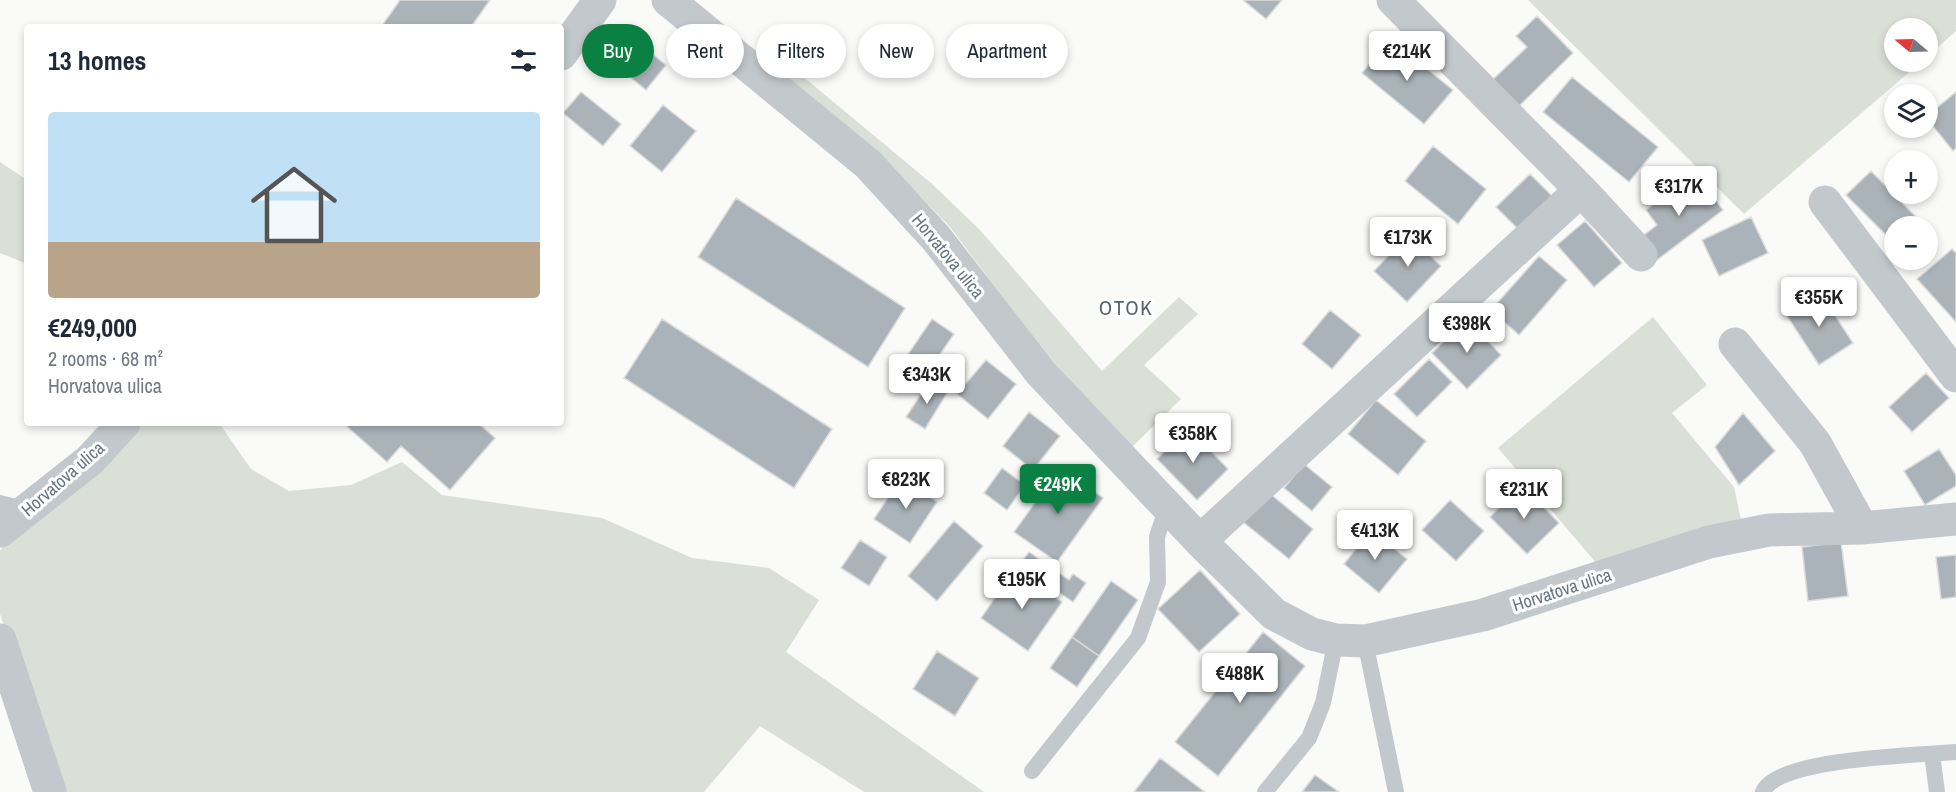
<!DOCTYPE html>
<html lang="en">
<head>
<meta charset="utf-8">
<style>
  body { margin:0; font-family:"Archivo Narrow",sans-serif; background:#f2f2f3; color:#1f2937; height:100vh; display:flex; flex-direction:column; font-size:22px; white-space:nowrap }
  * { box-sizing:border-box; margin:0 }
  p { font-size:20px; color:#747a83 }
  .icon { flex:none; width:33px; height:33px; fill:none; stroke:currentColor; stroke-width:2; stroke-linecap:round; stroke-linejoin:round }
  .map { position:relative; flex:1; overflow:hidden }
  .details { position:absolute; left:24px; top:24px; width:540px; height:402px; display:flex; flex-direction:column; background:#fff; border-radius:6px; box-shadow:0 3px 9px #0003 }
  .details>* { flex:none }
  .hud { position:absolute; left:582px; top:24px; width:570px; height:54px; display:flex; gap:12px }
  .needle { width:39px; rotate:289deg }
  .fabs { position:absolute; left:1884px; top:18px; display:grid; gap:12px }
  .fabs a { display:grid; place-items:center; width:54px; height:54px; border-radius:50%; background:#fff; box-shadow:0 3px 9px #0003; font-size:30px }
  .price { position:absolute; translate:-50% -51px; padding:0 14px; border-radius:6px; background:#fff; color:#222; font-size:20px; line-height:39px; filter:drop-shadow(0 2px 3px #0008) }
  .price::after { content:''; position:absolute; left:50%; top:36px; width:18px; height:14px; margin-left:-9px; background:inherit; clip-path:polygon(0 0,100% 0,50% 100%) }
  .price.selected { background:#0b8043; color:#fff }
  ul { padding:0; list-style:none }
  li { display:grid; align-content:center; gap:12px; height:318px; padding:0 24px }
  li span { display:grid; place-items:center; height:186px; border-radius:6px; color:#555 }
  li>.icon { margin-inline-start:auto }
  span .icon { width:108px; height:108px; fill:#fffc; stroke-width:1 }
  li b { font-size:26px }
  h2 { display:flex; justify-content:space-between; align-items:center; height:72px; padding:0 24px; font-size:26px }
  .tag { padding:0 21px; border-radius:27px; background:#fff; box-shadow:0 3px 9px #0003; font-size:21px; line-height:54px }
  .tag.selected { background:#0b8043; color:#fff }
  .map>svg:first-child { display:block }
</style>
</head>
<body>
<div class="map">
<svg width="1956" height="792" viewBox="0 0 1956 792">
  <rect width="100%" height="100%" fill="#fafaf8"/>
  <!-- green -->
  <path fill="#dadfd7" d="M1528,0H1956V31L1928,56V28H1894V62H1921L1744,214Z
    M771,50L931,183L980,230L1102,371L1179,297L1198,314L1144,365L1181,399L1127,452L1023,324L950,227L900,176L764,60Z
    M0,162L27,180V264L0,253Z
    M1653,317L1707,385L1672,413L1734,487L1742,524L1598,565L1498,448Z
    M139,423H219L251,469L289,491L351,485L402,462L442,495L602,518L692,558L769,568L819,600L786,652L984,792H864L760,726L704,792H58L0,614V550Z"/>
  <!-- building -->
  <path fill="#aab3b9" stroke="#dcdcda" stroke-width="1.5" d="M400,0H490L471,27H381Z
    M1243,0H1282L1266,19Z
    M1537,16L1573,53L1512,113L1486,86L1527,47L1516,36Z
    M626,33L666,65L646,90L606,57Z
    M1390,39L1453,90L1424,124L1362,73Z
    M1572,77L1658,147L1629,182L1543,112Z
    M581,92L621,124L603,146L563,113Z
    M1956,92V148L1953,151L1928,120V115Z
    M663,105L696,131L662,172L630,146Z
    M1433,146L1486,189L1458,224L1405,181Z
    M1871,171L1919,220L1913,226H1894V243L1846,195Z
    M1696,173L1723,210L1653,263L1636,241L1657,225L1646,210Z
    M1530,174L1555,199L1521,232L1496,207Z
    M736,198L905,308L868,367L698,257Z
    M1751,217L1768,253L1719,276L1702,240Z
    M1585,221L1622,263L1594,287L1557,245Z
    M1408,235L1441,266L1407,302L1374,271Z
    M1952,249L1956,253V322L1917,279Z
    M1539,256L1567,280L1519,335L1491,310Z
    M1819,291L1853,343L1819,365L1785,313Z
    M1330,310L1361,335L1332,369L1302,344Z
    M662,319L832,429L794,488L624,378Z
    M932,319L954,334L926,375L904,360Z
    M1467,319L1501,355L1467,389L1432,353Z
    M1429,359L1452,382L1417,417L1394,394Z
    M986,360L1016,384L988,419L957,394Z
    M1926,373L1949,398L1912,432L1889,407Z
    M929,382L947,393L925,429L906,417Z
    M1376,400L1426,441L1398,475L1348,434Z
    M1029,412L1060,436L1033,470L1003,446Z
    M1743,413L1775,451L1739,485L1715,447Z
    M343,423H478L495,438L450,490L401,446L387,462Z
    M1189,428L1228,469L1197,500L1157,459Z
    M1939,449L1956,475V486L1925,505L1904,471Z
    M1304,464L1332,487L1312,511L1284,488Z
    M1002,468L1025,485L1007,510L984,493Z
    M1060,468L1103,498L1057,562L1014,532Z
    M901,478L937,502L910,543L874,519Z
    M1522,485L1559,523L1527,554L1490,517Z
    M1268,492L1313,529L1289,559L1243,522Z
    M1450,500L1484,531L1456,561L1422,530Z
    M954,521L983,546L937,601L908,576Z
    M1371,530L1407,559L1379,593L1344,564Z
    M860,540L887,557L869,586L841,568Z
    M1841,542L1848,596L1808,601L1802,547Z
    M1029,552L1069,580L1073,574L1086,583L1073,602L1019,565Z
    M1956,555V597L1941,599L1936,557Z
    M1015,569L1062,602L1028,651L981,618Z
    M1200,570L1240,614L1199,652L1158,609Z
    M1111,581L1138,600L1099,656L1072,637Z
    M1263,632L1305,666L1218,776L1175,742Z
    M1072,637L1099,656L1077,687L1050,668Z
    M937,651L979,678L955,716L913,689Z
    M1160,758L1205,792H1134Z
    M1315,775L1339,792H1302Z"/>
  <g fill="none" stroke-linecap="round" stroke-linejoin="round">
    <!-- service -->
    <path stroke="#c3c8cc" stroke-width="16" d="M0,503L27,510
      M1365,641L1396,792
      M1932,754L1937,792
      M1032,771L1138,638L1158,582L1157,537L1167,506
      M1265,792L1309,738L1323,703L1336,640
      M1763,792C1775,758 1921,755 1956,752"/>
    <!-- minor -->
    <path stroke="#c3c8cc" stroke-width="33" d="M668,0L868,164L936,238L1041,373L1200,541L1274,614L1312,634L1336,640L1365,641L1483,615L1709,542L1769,530L1862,528L1956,519
      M1393,0L1581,190L1641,255
      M561,54L600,0
      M1825,202L1956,376
      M1735,344L1815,443L1862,528
      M0,531L90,460L124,423
      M1200,541L1581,190
      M0,640L50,792"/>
  </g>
  <g text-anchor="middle" stroke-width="6" stroke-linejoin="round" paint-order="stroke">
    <!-- street labels -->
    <g font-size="18" fill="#657683" stroke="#fff">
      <text transform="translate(948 256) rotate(51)" y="6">Horvatova ulica</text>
      <text transform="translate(63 479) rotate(-41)" y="6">Horvatova ulica</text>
      <text transform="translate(1562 590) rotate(-18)" y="6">Horvatova ulica</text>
    </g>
    <!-- quarter labels -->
    <g font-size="21" letter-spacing="1.5" fill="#57646e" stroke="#fff">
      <text x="1126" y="315">OTOK</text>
    </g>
  </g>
</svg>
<div class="fabs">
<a><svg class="needle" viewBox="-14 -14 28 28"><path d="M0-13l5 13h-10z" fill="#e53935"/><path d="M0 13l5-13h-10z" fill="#747a83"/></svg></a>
<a><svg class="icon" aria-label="layers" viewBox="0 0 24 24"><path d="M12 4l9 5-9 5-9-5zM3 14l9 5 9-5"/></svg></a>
<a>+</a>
<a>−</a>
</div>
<b class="price" style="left:1407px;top:82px">€214K</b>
<b class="price" style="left:1679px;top:217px">€317K</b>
<b class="price" style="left:1408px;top:268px">€173K</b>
<b class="price" style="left:1819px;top:328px">€355K</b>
<b class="price" style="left:1467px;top:354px">€398K</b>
<b class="price" style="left:927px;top:405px">€343K</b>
<b class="price" style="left:1193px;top:464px">€358K</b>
<b class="price" style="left:906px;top:510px">€823K</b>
<b class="price selected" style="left:1058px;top:515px">€249K</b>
<b class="price" style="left:1524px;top:520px">€231K</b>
<b class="price" style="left:1375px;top:561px">€413K</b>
<b class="price" style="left:1022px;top:610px">€195K</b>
<b class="price" style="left:1240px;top:704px">€488K</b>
<div class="hud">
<a class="tag selected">Buy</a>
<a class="tag">Rent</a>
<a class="tag">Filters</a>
<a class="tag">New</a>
<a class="tag">Apartment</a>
</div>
<section class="details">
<h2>13 homes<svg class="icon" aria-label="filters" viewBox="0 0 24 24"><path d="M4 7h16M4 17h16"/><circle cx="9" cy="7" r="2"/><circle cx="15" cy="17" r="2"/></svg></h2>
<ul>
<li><span style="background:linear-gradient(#bfe0f5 70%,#b9a48a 0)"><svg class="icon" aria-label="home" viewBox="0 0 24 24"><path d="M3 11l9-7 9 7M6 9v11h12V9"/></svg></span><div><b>€249,000</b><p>2 rooms · 68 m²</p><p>Horvatova ulica</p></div></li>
</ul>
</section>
</div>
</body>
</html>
